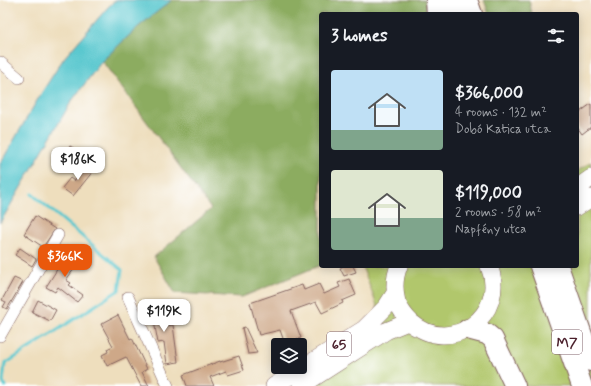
<!DOCTYPE html>
<html lang="en">
<head>
<meta charset="utf-8">
<style>
  body { margin:0; font-family:Mynerve,sans-serif; background:#242831; color:#f1f3f6; height:100vh; display:flex; flex-direction:column; font-size:15px; white-space:nowrap }
  * { box-sizing:border-box; margin:0 }
  p { font-size:13px; color:#9ea1a6 }
  .icon { flex:none; width:22px; height:22px; fill:none; stroke:currentColor; stroke-width:2; stroke-linecap:round; stroke-linejoin:round }
  .map { position:relative; flex:1; overflow:hidden }
  .panel { position:absolute; left:319px; top:12px; width:260px; height:256px; display:flex; flex-direction:column; background:#171b24; border-radius:4px; box-shadow:0 2px 10px #0003 }
  .panel>* { flex:none }
  .tools { position:absolute; left:271px; top:338px; display:grid; gap:8px }
  .tools a { display:grid; place-items:center; width:36px; height:36px; border-radius:4px; background:#171b24; box-shadow:0 2px 10px #0003; font-size:20px }
  .price { position:absolute; translate:-50% -34px; padding:0 9px; border-radius:8px; background:#fff; color:#222; font-size:13px; line-height:26px; filter:drop-shadow(0 1px 2px #0008) }
  .price::after { content:''; position:absolute; left:50%; top:24px; width:12px; height:9px; margin-left:-6px; background:inherit; clip-path:polygon(0 0,100% 0,50% 100%) }
  .price.current { background:#ea580c; color:#fff }
  ul { padding:0; list-style:none }
  li { display:flex; align-items:center; gap:12px; height:100px; padding:0 12px }
  li span { display:grid; place-items:center; flex:none; width:112px; height:80px; border-radius:4px; color:#555 }
  li>.icon { margin-inline-start:auto }
  span .icon { width:48px; height:48px; fill:#fffc; stroke-width:1 }
  li b { font-size:17px }
  h2 { display:flex; justify-content:space-between; align-items:center; height:48px; padding:0 12px; font-size:17px }
  .map>svg:first-child { display:block }
</style>
</head>
<body>
<div class="map">
<svg width="591" height="386" viewBox="0 0 591 386">
  <rect width="100%" height="100%" fill="#fff"/>
  <filter id="ink" filterUnits="userSpaceOnUse"><feTurbulence type="fractalNoise" baseFrequency=".025" numOctaves="2"/><feDisplacementMap in="SourceGraphic" scale="8" xChannelSelector="R" yChannelSelector="G"/><feConvolveMatrix kernelMatrix="1 2 1 2 8 2 1 2 1" color-interpolation-filters="sRGB"/></filter>
  <filter id="wash" filterUnits="userSpaceOnUse"><feTurbulence type="fractalNoise" baseFrequency=".012" numOctaves="4" result="noise"/><feDisplacementMap in="SourceGraphic" scale="16" xChannelSelector="R" yChannelSelector="G"/><feGaussianBlur stdDeviation="0.9" result="paint"/><feColorMatrix in="noise" values="0 0 0 0 0 0 0 0 0 0 0 0 0 0 0 0 0 1.4 0 .05"/><feComposite in="paint" operator="in"/></filter>
  <g filter="url(#wash)">
    <rect width="100%" height="100%" fill="#eedebd"/>
    <!-- green -->
    <path fill="#b1c76c" stroke="#7e734c" d="M591,162V386H318L316,383L390,340L362,266H577V171Z"/>
    <!-- forest -->
    <path fill="#8cac60" stroke="#6b6646" d="M172,0H425L426,14H321V265L242,297L175,293L154,257L211,209L102,61L138,27Z
      M484,0H529L532,14H489Z"/>
    <!-- water -->
    <path fill="#5ac8cf" stroke="#52747d" d="M116,0H172L138,27L102,61L71,102L0,223V164L42,92L64,58L108,7Z"/>
    <g fill="none" stroke-linecap="round" stroke-linejoin="round">
      <!-- stream -->
      <path stroke="#5ac8cf" stroke-width="3" d="M5,386L3,382L5,364L119,290L122,270L32,194"/>
    </g>
    <g id="blocks">
      <!-- building -->
      <path fill="#cea888" d="M591,104V127L582,134L577,127V114Z
        M70,146L86,156L80,166L64,156Z
        M87,164L94,170L73,196L62,188L70,178L74,181Z
        M35,216L55,229L43,247L24,234Z
        M20,248L36,259L32,266L15,255Z
        M68,252L80,261L66,280L71,283L69,285L83,295L77,302L58,287L55,292L46,287Z
        M344,266H353L356,272L344,276L340,268Z
        M14,278L23,282L7,309L3,307L6,302L2,300Z
        M349,279L356,295L342,301L343,303L322,313L316,302L291,311L301,338L285,344L280,330L259,335L250,303L302,285L304,290L319,284L324,294L340,287L338,283Z
        M38,300L56,310L50,321L32,312Z
        M162,307L166,326L173,325L178,362L167,364L164,342L158,343L154,321L147,322L146,320L144,311Z
        M118,315L130,339L132,338L147,369L142,372L149,386H141L126,357L107,366L102,355L108,352L107,349L113,346L101,324Z
        M245,327L257,353L248,354L242,328Z
        M239,356L244,370L228,375L226,371L210,377L214,386H187L183,375L220,361V362Z"/>
    </g>
  </g>
  <g filter="url(#ink)">
    <use href="#blocks" fill-opacity="0" stroke="#83625e" stroke-width="1"/>
    <g fill="none" stroke-linecap="round" stroke-linejoin="round">
      <!-- minor casing -->
      <g stroke="#83625e" stroke-width="12">
        <path id="minor" d="M0,62L19,78
          M128,297L168,386
          M0,336L58,235"/>
      </g>
      <!-- primary casing -->
      <g stroke="#83625e" stroke-width="18">
        <path id="primary" d="M577,188L591,178
          M577,207L591,198
          M399,266C394,278 394,290 397,302C400,309 405,316 411,322C450,357 509,315 489,266
          M274,386L364,329L386,307L395,293
          M301,386L386,331L408,322L416,327"/>
      </g>
      <!-- motorway casing -->
      <g stroke="#83625e" stroke-width="22">
        <path id="motorway" d="M436,0L437,14
          M449,0L454,14
          M467,0L472,14
          M540,266L582,386
          M558,266L591,361
          M468,329L487,334L493,339L515,386"/>
      </g>
      <!-- minor -->
      <use href="#minor" stroke="#fff" stroke-width="11"/>
      <!-- primary -->
      <use href="#primary" stroke="#fff" stroke-width="17"/>
      <!-- motorway -->
      <use href="#motorway" stroke="#fff" stroke-width="20"/>
    </g>
  </g>
  <g text-anchor="middle" stroke-width="3.5" stroke-linejoin="round" paint-order="stroke">
    <!-- shield labels -->
    <g fill="#fff" stroke="#80626b" stroke-width="1">
      <rect x="552" y="330" width="30" height="24" rx="3"/>
      <rect x="327" y="332" width="24" height="24" rx="3"/>
    </g>
    <g font-size="14" font-weight="bold" fill="#4a1f2b">
      <text x="567" y="347">M7</text>
      <text x="339" y="349">65</text>
    </g>
  </g>
</svg>
<div class="tools">
<a><svg class="icon" aria-label="layers" viewBox="0 0 24 24"><path d="M12 4l9 5-9 5-9-5zM3 14l9 5 9-5"/></svg></a>
</div>
<b class="price" style="left:78px;top:181px">$186K</b>
<b class="price current" style="left:65px;top:278px">$366K</b>
<b class="price" style="left:164px;top:333px">$119K</b>
<section class="panel">
<h2>3 homes<svg class="icon" aria-label="filters" viewBox="0 0 24 24"><path d="M4 7h16M4 17h16"/><circle cx="9" cy="7" r="2"/><circle cx="15" cy="17" r="2"/></svg></h2>
<ul>
<li><span style="background:linear-gradient(#bfe0f5 75%,#7fa58c 0)"><svg class="icon" aria-label="home" viewBox="0 0 24 24"><path d="M3 11l9-7 9 7M6 9v11h12V9"/></svg></span><div><b>$366,000</b><p>4 rooms · 132 m²</p><p>Dobó Katica utca</p></div></li>
<li><span style="background:linear-gradient(#dfe7d0 60%,#7fa58c 0)"><svg class="icon" aria-label="home" viewBox="0 0 24 24"><path d="M3 11l9-7 9 7M6 9v11h12V9"/></svg></span><div><b>$119,000</b><p>2 rooms · 58 m²</p><p>Napfény utca</p></div></li>
</ul>
</section>
</div>
</body>
</html>
